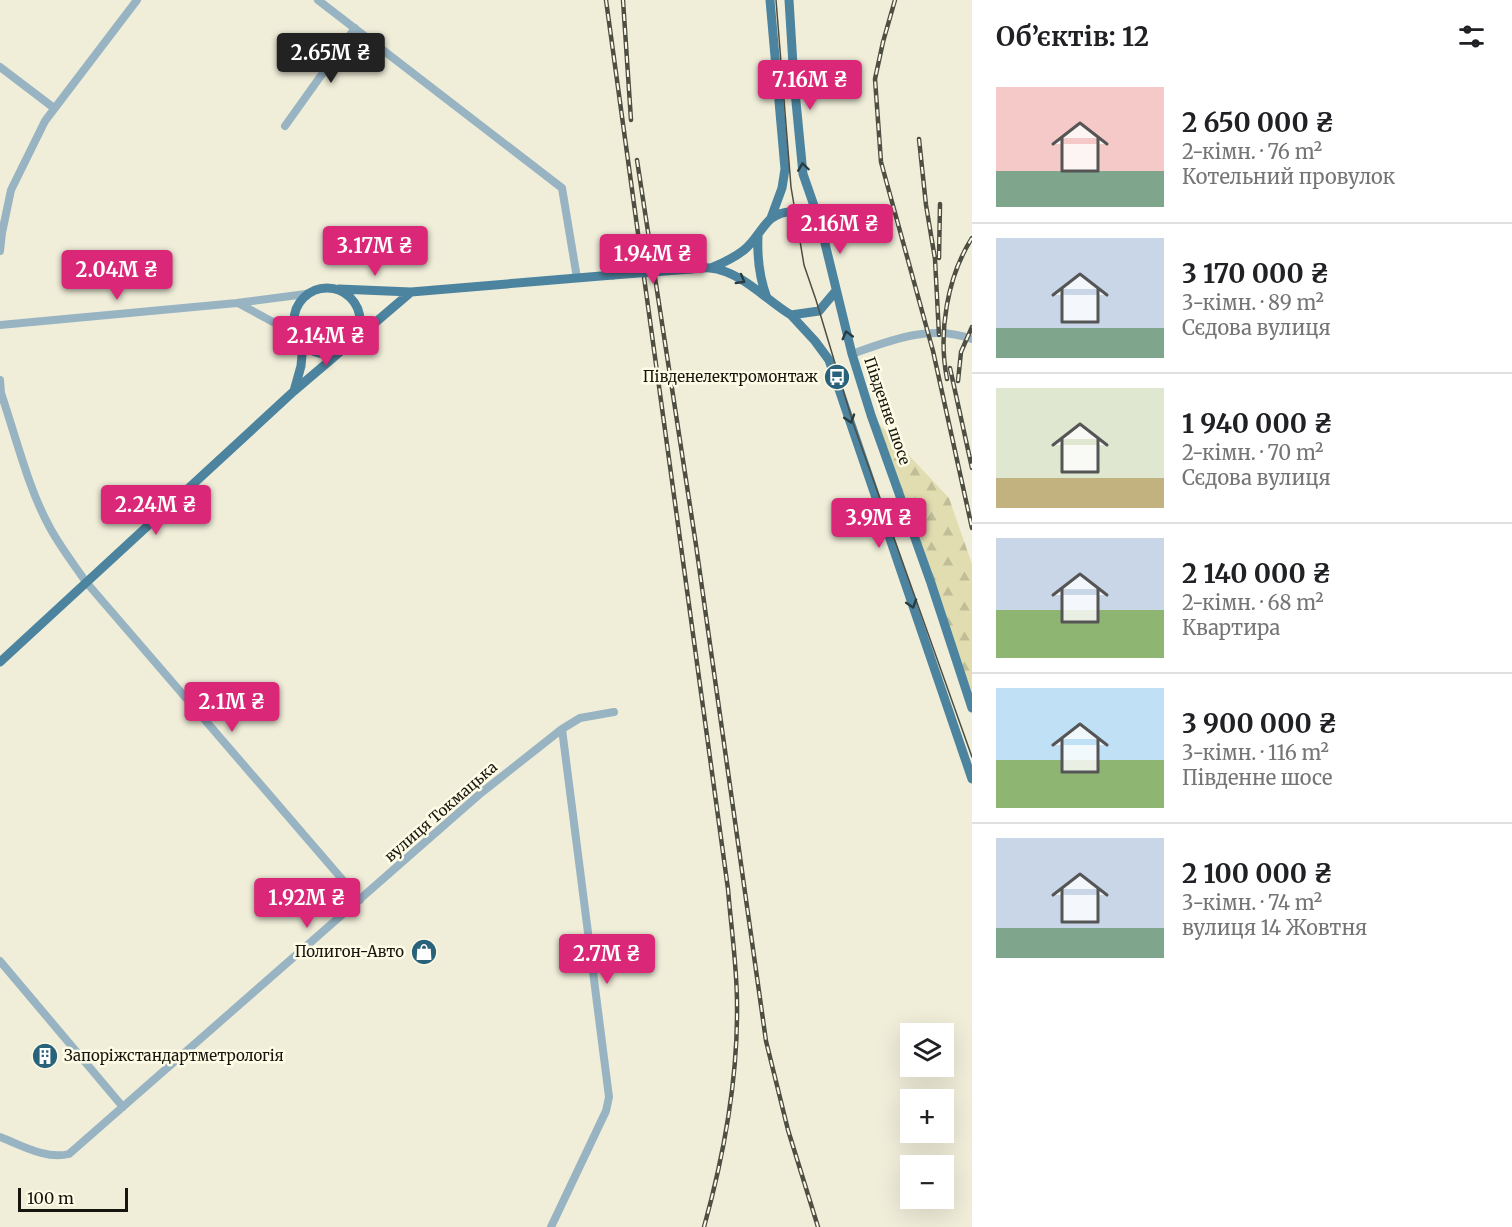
<!DOCTYPE html>
<html lang="uk">
<head>
<meta charset="utf-8">
<style>
  body { margin:0; font-family:Merriweather,serif; background:#f2f2f2; color:#202124; height:100vh; display:flex; flex-direction:column; font-size:22px; white-space:nowrap }
  * { box-sizing:border-box; margin:0 }
  p { font-size:20px; color:#757577 }
  .icon { flex:none; width:33px; height:33px; fill:none; stroke:currentColor; stroke-width:2; stroke-linecap:round; stroke-linejoin:round }
  .map { position:relative; flex:1; overflow:hidden }
  .drawer { display:flex; flex-direction:column; background:#fff; width:540px }
  .drawer>* { flex:none }
  .tools { position:absolute; left:900px; top:1023px; display:grid; gap:12px }
  .tools a { display:grid; place-items:center; width:54px; height:54px; border-radius:0px; background:#fff; box-shadow:0 6px 24px #0002; font-size:30px }
  .scale { position:absolute; left:18px; bottom:15px; width:110px; box-sizing:border-box; padding-left:6px; border:3px solid #16160e; border-top:0; font-size:16px; line-height:21px; white-space:nowrap; color:#16160e; -webkit-text-stroke:4px #fefce6; paint-order:stroke }
  .price { position:absolute; translate:-50% -51px; padding:0 14px; border-radius:6px; background:#db2777; color:#fff; font-size:20px; line-height:39px; filter:drop-shadow(0 2px 3px #0008) }
  .price::after { content:''; position:absolute; left:50%; top:36px; width:18px; height:14px; margin-left:-9px; background:inherit; clip-path:polygon(0 0,100% 0,50% 100%) }
  .price.on { background:#222; color:#fff }
  ul { padding:0; list-style:none }
  li { display:flex; align-items:center; gap:18px; height:150px; padding:0 24px }
  li+li { border-top:2px solid #e0e0e0 }
  li span { display:grid; place-items:center; flex:none; width:168px; height:120px; border-radius:0px; color:#555 }
  li>.icon { margin-inline-start:auto }
  span .icon { width:72px; height:72px; fill:#fffc; stroke-width:1 }
  li b { font-size:26px }
  h2 { display:flex; justify-content:space-between; align-items:center; height:72px; padding:0 24px; font-size:26px }
  main { display:flex; flex:1; min-height:0 }
  .map>svg:first-child { display:block }
</style>
</head>
<body>
<main>
<div class="map">
<svg width="972" height="1227" viewBox="0 0 972 1227">
  <defs>
    <pattern id="forest-firs" width="22" height="20" patternUnits="userSpaceOnUse" patternTransform="scale(1.5)"><rect width="22" height="20" fill="#e1ddb1"/><path d="M5 1l3.5 6h-7zM16 11l3.5 6h-7z" fill="#c0bd97"/></pattern>
  </defs>
  <rect width="100%" height="100%" fill="#f0eed9"/>
  <!-- forest -->
  <path fill="url(#forest-firs)" d="M871,415L949,498L972,564V708Z"/>
  <g fill="none" stroke-linecap="round" stroke-linejoin="round">
    <!-- minor -->
    <path stroke="#98b4c3" stroke-width="8" d="M318,0L562,188L577,278
      M0,67L54,108
      M285,126L355,28
      M0,251L2,233L11,190L45,121L137,0
      M238,303L297,335
      M0,325L237,303L306,294
      M852,354C891,340 930,324 972,339
      M0,380L1,393C15,434 28,487 48,524C58,544 73,563 86,582L360,900
      M0,961L123,1107
      M0,1137C21,1145 46,1160 69,1154L481,793L562,729L580,718L614,712
      M551,1227L606,1111L609,1097L562,729"/>
    <!-- major -->
    <path stroke="#4c849f" stroke-width="9" d="M770,0L785,169L782,188L771,218
      M789,0L794,81L803,174L820,223L852,354L871,415L931,583L972,708
      M758,236C757,259 759,277 767,298
      M711,268C723,263 734,258 744,250C755,242 763,224 772,218C789,206 805,214 820,223
      M691,269C697,269 704,267 710,268C741,271 766,300 791,315L819,311L835,292
      M294 321a33 33 0 1 1 66 0a33 33 0 1 1-66 0Z
      M339,289L411,292L613,275
      M791,315L815,341L829,360L972,779
      M356,339L411,292
      M294,391L301,366L303,344
      M0,662L294,391L341,351"/>
    <!-- tram -->
    <path stroke="#4f4e43" stroke-width="1.5" d="M776,0L791,187L804,265L816,300L853,423L972,757"/>
    <!-- rail casing -->
    <g stroke="#4f4e43" stroke-width="4.5">
      <path id="rail" d="M606,0L728,889C731,927 737,966 737,1004C738,1080 724,1155 704,1227
        M623,0L631,120
        M895,0L883,42L875,79L881,162L933,351L972,528
        M919,139L926,205L935,259L939,335
        M637,160L696,545L766,1041L788,1130L818,1227
        M939,258L940,204
        M950,368L972,468
        M947,379C938,333 947,277 972,238
        M958,381L961,352L972,327"/>
    </g>
    <!-- rail -->
    <use href="#rail" stroke="#fefce6" stroke-width="2" stroke-dasharray="7" stroke-linecap="butt"/>
    <!-- major-bridge -->
    <path stroke="#4c849f" stroke-width="9" d="M613,275L691,269"/>
  </g>
  <!-- one-way arrows -->
  <defs><path id="oneway-chevron" d="M-2-3.5L2.5 0L-2 3.5" fill="none" stroke-width="1.6" stroke-linecap="round" stroke-linejoin="round" transform="scale(1.5)"/></defs>
  <g stroke="#293c41">
    <use href="#oneway-chevron" transform="translate(803 167) rotate(-98)"/>
    <use href="#oneway-chevron" transform="translate(741 280) rotate(30)"/>
    <use href="#oneway-chevron" transform="translate(847 335) rotate(-105)"/>
    <use href="#oneway-chevron" transform="translate(850 419) rotate(72)"/>
    <use href="#oneway-chevron" transform="translate(912 604) rotate(72)"/>
  </g>
  <!-- icons -->
  <defs>
    <g id="bus-disc" transform="scale(1.35)"><circle r="9.5" fill="#29627b" stroke="#fefce6"/><path d="M-5-6H5V4H4V6H2V4H-2V6H-4V4H-5ZM-3.5-4V0h7V-4ZM-3.5 1.2v1.5H-2V1.2ZM2 1.2v1.5H3.5V1.2Z" fill="#fff"/></g>
    <g id="shop-disc" transform="scale(1.35)"><circle r="9.5" fill="#29627b" stroke="#fefce6"/><path d="M-5-2.5h2.3a2.7 3.5 0 0 1 5.4 0H5L5.5 6h-11ZM-1.5-2.5h3a1.5 2.3 0 0 0-3 0Z" fill="#fff"/></g>
    <g id="building-disc" transform="scale(1.35)"><circle r="9.5" fill="#29627b" stroke="#fefce6"/><path d="M-4-6H4V6H1V3H-1V6H-4ZM-2.5-4.3h1.7v1.8h-1.7ZM.8-4.3h1.7v1.8H.8ZM-2.5-1h1.7V.8h-1.7ZM.8-1h1.7V.8H.8Z" fill="#fff"/></g>
  </defs>
  <g fill-rule="evenodd">
    <use href="#bus-disc" x="837" y="377"/>
    <use href="#shop-disc" x="424" y="952"/>
    <use href="#building-disc" x="45" y="1056"/>
  </g>
  <g text-anchor="middle" stroke-width="5" stroke-linejoin="round" paint-order="stroke">
    <!-- poi labels -->
    <g font-size="15" fill="#16160e" stroke="#fefce6" text-anchor="end">
      <text x="818" y="382">Південелектромонтаж</text>
      <text x="404" y="957">Полигон-Авто</text>
      <text x="64" y="1061" text-anchor="start">Запоріжстандартметрологія</text>
    </g>
    <!-- street labels -->
    <g font-size="15" fill="#16160e" stroke="#fefce6">
      <text transform="translate(887 411) rotate(71)" y="5">Південне шосе</text>
      <text transform="translate(441 812) rotate(-41)" y="5">вулиця Токмацька</text>
    </g>
  </g>
</svg>
<div class="tools">
<a><svg class="icon" aria-label="layers" viewBox="0 0 24 24"><path d="M12 4l9 5-9 5-9-5zM3 14l9 5 9-5"/></svg></a>
<a>+</a>
<a>−</a>
</div>
<div class="scale">100 m</div>
<b class="price on" style="left:331px;top:84px">2.65M ₴</b>
<b class="price" style="left:810px;top:111px">7.16M ₴</b>
<b class="price" style="left:840px;top:255px">2.16M ₴</b>
<b class="price" style="left:375px;top:277px">3.17M ₴</b>
<b class="price" style="left:653px;top:285px">1.94M ₴</b>
<b class="price" style="left:117px;top:301px">2.04M ₴</b>
<b class="price" style="left:326px;top:367px">2.14M ₴</b>
<b class="price" style="left:156px;top:536px">2.24M ₴</b>
<b class="price" style="left:879px;top:549px">3.9M ₴</b>
<b class="price" style="left:232px;top:733px">2.1M ₴</b>
<b class="price" style="left:307px;top:929px">1.92M ₴</b>
<b class="price" style="left:607px;top:985px">2.7M ₴</b>
</div>
<section class="drawer">
<h2>Об’єктів: 12<svg class="icon" aria-label="filters" viewBox="0 0 24 24"><path d="M4 7h16M4 17h16"/><circle cx="9" cy="7" r="2"/><circle cx="15" cy="17" r="2"/></svg></h2>
<ul>
<li><span style="background:linear-gradient(#f6c9c9 70%,#7fa58c 0)"><svg class="icon" aria-label="home" viewBox="0 0 24 24"><path d="M3 11l9-7 9 7M6 9v11h12V9"/></svg></span><div><b>2 650 000 ₴</b><p>2-кімн. · 76 m²</p><p>Котельний провулок</p></div></li>
<li><span style="background:linear-gradient(#c9d6e8 75%,#7fa58c 0)"><svg class="icon" aria-label="home" viewBox="0 0 24 24"><path d="M3 11l9-7 9 7M6 9v11h12V9"/></svg></span><div><b>3 170 000 ₴</b><p>3-кімн. · 89 m²</p><p>Сєдова вулиця</p></div></li>
<li><span style="background:linear-gradient(#dfe7d0 75%,#c2b280 0)"><svg class="icon" aria-label="home" viewBox="0 0 24 24"><path d="M3 11l9-7 9 7M6 9v11h12V9"/></svg></span><div><b>1 940 000 ₴</b><p>2-кімн. · 70 m²</p><p>Сєдова вулиця</p></div></li>
<li><span style="background:linear-gradient(#c9d6e8 60%,#8fb573 0)"><svg class="icon" aria-label="home" viewBox="0 0 24 24"><path d="M3 11l9-7 9 7M6 9v11h12V9"/></svg></span><div><b>2 140 000 ₴</b><p>2-кімн. · 68 m²</p><p>Квартира</p></div></li>
<li><span style="background:linear-gradient(#bfe0f5 60%,#8fb573 0)"><svg class="icon" aria-label="home" viewBox="0 0 24 24"><path d="M3 11l9-7 9 7M6 9v11h12V9"/></svg></span><div><b>3 900 000 ₴</b><p>3-кімн. · 116 m²</p><p>Південне шосе</p></div></li>
<li><span style="background:linear-gradient(#c9d6e8 75%,#7fa58c 0)"><svg class="icon" aria-label="home" viewBox="0 0 24 24"><path d="M3 11l9-7 9 7M6 9v11h12V9"/></svg></span><div><b>2 100 000 ₴</b><p>3-кімн. · 74 m²</p><p>вулиця 14 Жовтня</p></div></li>
</ul>
</section>
</main>
</body>
</html>
